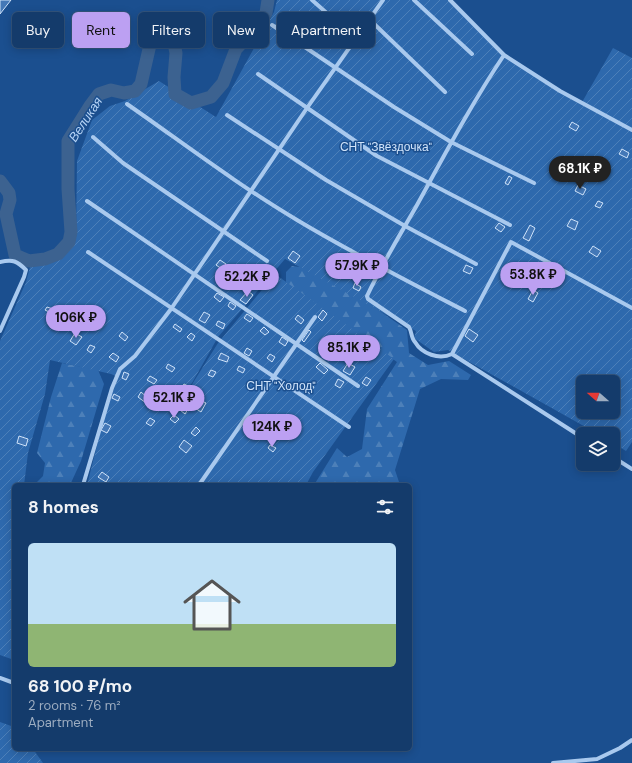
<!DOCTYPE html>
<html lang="en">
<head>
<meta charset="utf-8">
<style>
  body { margin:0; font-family:"DM Sans",sans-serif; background:#1d4271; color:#f1f3f6; height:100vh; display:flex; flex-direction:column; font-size:15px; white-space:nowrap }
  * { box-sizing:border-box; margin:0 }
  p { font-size:13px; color:#9dadc1 }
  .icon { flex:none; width:22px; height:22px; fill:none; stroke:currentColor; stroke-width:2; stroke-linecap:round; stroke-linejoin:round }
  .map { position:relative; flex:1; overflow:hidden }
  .sheet { position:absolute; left:12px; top:483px; width:400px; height:268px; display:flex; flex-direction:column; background:#143b6b; border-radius:6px; box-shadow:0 2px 10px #0003,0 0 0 1px #33557e }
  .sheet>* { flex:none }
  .guide { position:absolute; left:12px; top:12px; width:400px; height:36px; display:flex; gap:8px }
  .needle { width:26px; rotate:290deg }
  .tools { position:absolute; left:576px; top:375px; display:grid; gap:8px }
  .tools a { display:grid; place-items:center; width:44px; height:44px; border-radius:6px; background:#143b6b; box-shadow:0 2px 10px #0003,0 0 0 1px #33557e; font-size:20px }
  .price { position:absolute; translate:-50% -34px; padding:0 9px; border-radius:14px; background:#bca0f2; color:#111; font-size:13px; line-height:26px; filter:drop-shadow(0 1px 2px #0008) }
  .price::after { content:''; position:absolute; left:50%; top:24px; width:12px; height:9px; margin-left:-6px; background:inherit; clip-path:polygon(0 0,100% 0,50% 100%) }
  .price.active { background:#222; color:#fff }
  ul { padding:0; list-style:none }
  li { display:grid; align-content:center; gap:8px; height:212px; padding:0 16px }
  li span { display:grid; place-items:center; height:124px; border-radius:6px; color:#555 }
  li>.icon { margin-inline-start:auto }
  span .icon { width:72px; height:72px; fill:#fffc; stroke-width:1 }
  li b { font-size:17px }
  h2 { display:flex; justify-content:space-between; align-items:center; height:48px; padding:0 16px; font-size:17px }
  .chip { padding:0 14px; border-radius:6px; background:#143b6b; box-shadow:0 2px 10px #0003,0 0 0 1px #33557e; font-size:14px; line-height:36px }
  .chip.active { background:#bca0f2; color:#111 }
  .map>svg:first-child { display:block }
</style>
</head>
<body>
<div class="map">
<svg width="632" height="763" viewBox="0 0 632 763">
  <defs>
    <pattern id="forest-firs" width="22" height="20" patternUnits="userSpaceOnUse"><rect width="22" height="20" fill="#2e69ad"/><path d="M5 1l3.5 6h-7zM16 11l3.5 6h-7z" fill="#4d80b9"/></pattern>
    <pattern id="garden-furrows" width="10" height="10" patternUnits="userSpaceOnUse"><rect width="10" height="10" fill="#2e69ad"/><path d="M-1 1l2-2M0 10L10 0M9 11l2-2" fill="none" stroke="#4d80b9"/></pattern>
  </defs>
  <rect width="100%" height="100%" fill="#1b4f8f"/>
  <!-- forest -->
  <path fill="url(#forest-firs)" d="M292,266L307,268L374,307L407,330L409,353L428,365L449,361L471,375L468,380L441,379L420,389L395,470L400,485H314L337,448L347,457L362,449L367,409L397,362L286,283V272Z
    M62,363L98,370L104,384L81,461L70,485H34L43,476L45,463L37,453L51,397Z"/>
  <!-- garden -->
  <path fill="url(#garden-furrows)" fill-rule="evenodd" d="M277,0H452L497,50L581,104L613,48L632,58V442L626,451L613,443V434H598L448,350L434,352L414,338L416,331L285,259L218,337L192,383L171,408L169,407L172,408L191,386L218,343L275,274L394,359L313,472L306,485H87L104,418L118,377L111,374L50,360L45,394L28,453L24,485H14V660L0,655V341L26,282L30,267L64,254L76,237L77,161L92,120L110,106L125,101L159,81L216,117L274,12ZM583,382H613V412H583Z
    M0,722L14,727V749H33L43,763H0Z"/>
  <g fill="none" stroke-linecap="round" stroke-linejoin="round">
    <!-- river -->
    <path stroke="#3c6290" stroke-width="13" d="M0,181L9,193L10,200L6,214L15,255L29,261L45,259L58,254L69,242L71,232L68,189V141L90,106L99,94L111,90L124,93L135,91L141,84L152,36L158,28L165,29L173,39L176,53L174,77L175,94L191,103L211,97L223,83L236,49L254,30L266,13L268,0"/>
  </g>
  <!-- building -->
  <path fill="#4478b7" stroke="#cfe3fa" d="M0,0H11L0,14Z
    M572,122L579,126L576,131L569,127Z
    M622,149L629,153L627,158L619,154Z
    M509,176L512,178L508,185L505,183Z
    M578,185L586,189L583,195L575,191Z
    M598,201L603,203L600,208L595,206Z
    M571,219L578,222L575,230L567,226Z
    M499,223L505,227L501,232L495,228Z
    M530,225L535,228L529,241L523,238Z
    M593,246L601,251L597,257L589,252Z
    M293,251L300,256L295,263L288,258Z
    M220,260L226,264L222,269L216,265Z
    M466,265L473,268L470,274L463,271Z
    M246,278L253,283L250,287L243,283Z
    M355,283L361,287L359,291L353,288Z
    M533,290L538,293L533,302L528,299Z
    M248,291L253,295L246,304L240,300Z
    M217,293L224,297L220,302L214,297Z
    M230,302L236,306L233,310L228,306Z
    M47,307L53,309L51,313L45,310Z
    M323,310L327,314L322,321L318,317Z
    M204,312L210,315L205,323L199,320Z
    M247,314L253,318L250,322L244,318Z
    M298,315L304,320L301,324L295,319Z
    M218,321L225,324L223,329L216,325Z
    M175,324L182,329L180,332L173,327Z
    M264,327L269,332L265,335L260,331Z
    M469,329L478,335L473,342L465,336Z
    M309,330L311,332L304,342L302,340Z
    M122,332L128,337L125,341L119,336Z
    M75,333L82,337L76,345L70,341Z
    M191,333L195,336L192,341L187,337Z
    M282,337L288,341L285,346L279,342Z
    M90,345L95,347L91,353L87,350Z
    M247,348L252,351L249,356L244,353Z
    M113,353L119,357L116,362L109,357Z
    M221,353L229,357L227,362L218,359Z
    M329,353L334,356L331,360L326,357Z
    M270,354L275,357L272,362L267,358Z
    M320,363L328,370L324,374L316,367Z
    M348,363L355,367L350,375L343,371Z
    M168,364L175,368L172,372L166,368Z
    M239,366L245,369L243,373L237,370Z
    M211,370L216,372L213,377L208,375Z
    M124,372L129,374L126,380L122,378Z
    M150,376L157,380L154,384L147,380Z
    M366,377L371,380L367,386L362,383Z
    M338,379L344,382L340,388L335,385Z
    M184,384L188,386L184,392L180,390Z
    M309,384L314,387L310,394L305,390Z
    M141,392L149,399L146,403L138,397Z
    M114,394L120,397L118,401L112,398Z
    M200,400L206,403L201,412L195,408Z
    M183,405L188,409L185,414L180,410Z
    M174,415L179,419L175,423L170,419Z
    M261,416L266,419L263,425L257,422Z
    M150,418L155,421L151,426L146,423Z
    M105,423L111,426L107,433L101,430Z
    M196,427L200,431L195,436L191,433Z
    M19,436L28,439L26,446L17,443Z
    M184,440L192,446L186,453L179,447Z
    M270,445L276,448L273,452L268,448Z
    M102,472L109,477L106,482L98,477Z"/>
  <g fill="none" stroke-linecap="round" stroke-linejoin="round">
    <!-- minor -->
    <path stroke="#a9c9ee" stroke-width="4" d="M312,0L355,38
      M414,0L472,54
      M450,0L504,55L560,91L632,130
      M369,19L445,92
      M272,25L394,107L451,142L534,183
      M504,55C472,103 445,154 417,205C400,235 382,264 367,296L368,299L409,327C412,332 411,338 415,342C422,354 439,360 452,354L583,438
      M258,74L377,156L510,225
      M127,104C183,143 238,185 297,220C352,253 409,282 465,311
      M227,115L326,180L405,226L476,264
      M93,137L123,163L267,261
      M87,201L358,386
      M88,252L349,427
      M0,262C13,259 17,261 26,270L24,277L0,331
      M452,354L511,242L632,308
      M613,457L632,469
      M83,485L112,388L120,369L135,356L171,309L307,108L383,0
      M199,485L315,317
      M0,678L14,683
      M553,763L597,759L620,748L632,740"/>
  </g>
  <g text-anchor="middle" stroke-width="3" stroke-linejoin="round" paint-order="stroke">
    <!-- park labels -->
    <g font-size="12" fill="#cfe3fa" stroke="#1b4f8f">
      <text x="386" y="151">СНТ "Звёздочка"</text>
      <text x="281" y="390">СНТ "Холод"</text>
    </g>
    <!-- water labels -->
    <g font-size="13" font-style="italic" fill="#b5d3f5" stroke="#1b4f8f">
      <text transform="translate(85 119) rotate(-57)" y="5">Великая</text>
    </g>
  </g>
</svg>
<div class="tools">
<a><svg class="needle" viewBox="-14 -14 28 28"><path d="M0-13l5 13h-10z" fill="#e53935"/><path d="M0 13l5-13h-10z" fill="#9dadc1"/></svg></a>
<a><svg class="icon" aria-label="layers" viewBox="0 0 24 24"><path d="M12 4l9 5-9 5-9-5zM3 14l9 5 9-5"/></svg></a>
</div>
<b class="price active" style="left:580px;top:190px">68.1K ₽</b>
<b class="price" style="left:357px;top:287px">57.9K ₽</b>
<b class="price" style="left:533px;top:296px">53.8K ₽</b>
<b class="price" style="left:247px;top:298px">52.2K ₽</b>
<b class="price" style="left:76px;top:339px">106K ₽</b>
<b class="price" style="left:349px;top:369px">85.1K ₽</b>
<b class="price" style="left:174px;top:419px">52.1K ₽</b>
<b class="price" style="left:272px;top:448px">124K ₽</b>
<div class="guide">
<a class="chip">Buy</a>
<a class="chip active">Rent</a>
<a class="chip">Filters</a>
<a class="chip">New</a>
<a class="chip">Apartment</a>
</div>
<section class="sheet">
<h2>8 homes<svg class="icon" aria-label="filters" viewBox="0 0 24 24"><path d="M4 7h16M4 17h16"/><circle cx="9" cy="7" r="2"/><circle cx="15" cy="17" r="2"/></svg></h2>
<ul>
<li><span style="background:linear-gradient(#bfe0f5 65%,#8fb573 0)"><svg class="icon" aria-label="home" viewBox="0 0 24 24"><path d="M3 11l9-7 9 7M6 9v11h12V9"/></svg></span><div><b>68 100 ₽/mo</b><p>2 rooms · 76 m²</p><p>Apartment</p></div></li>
</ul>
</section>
</div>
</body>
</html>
